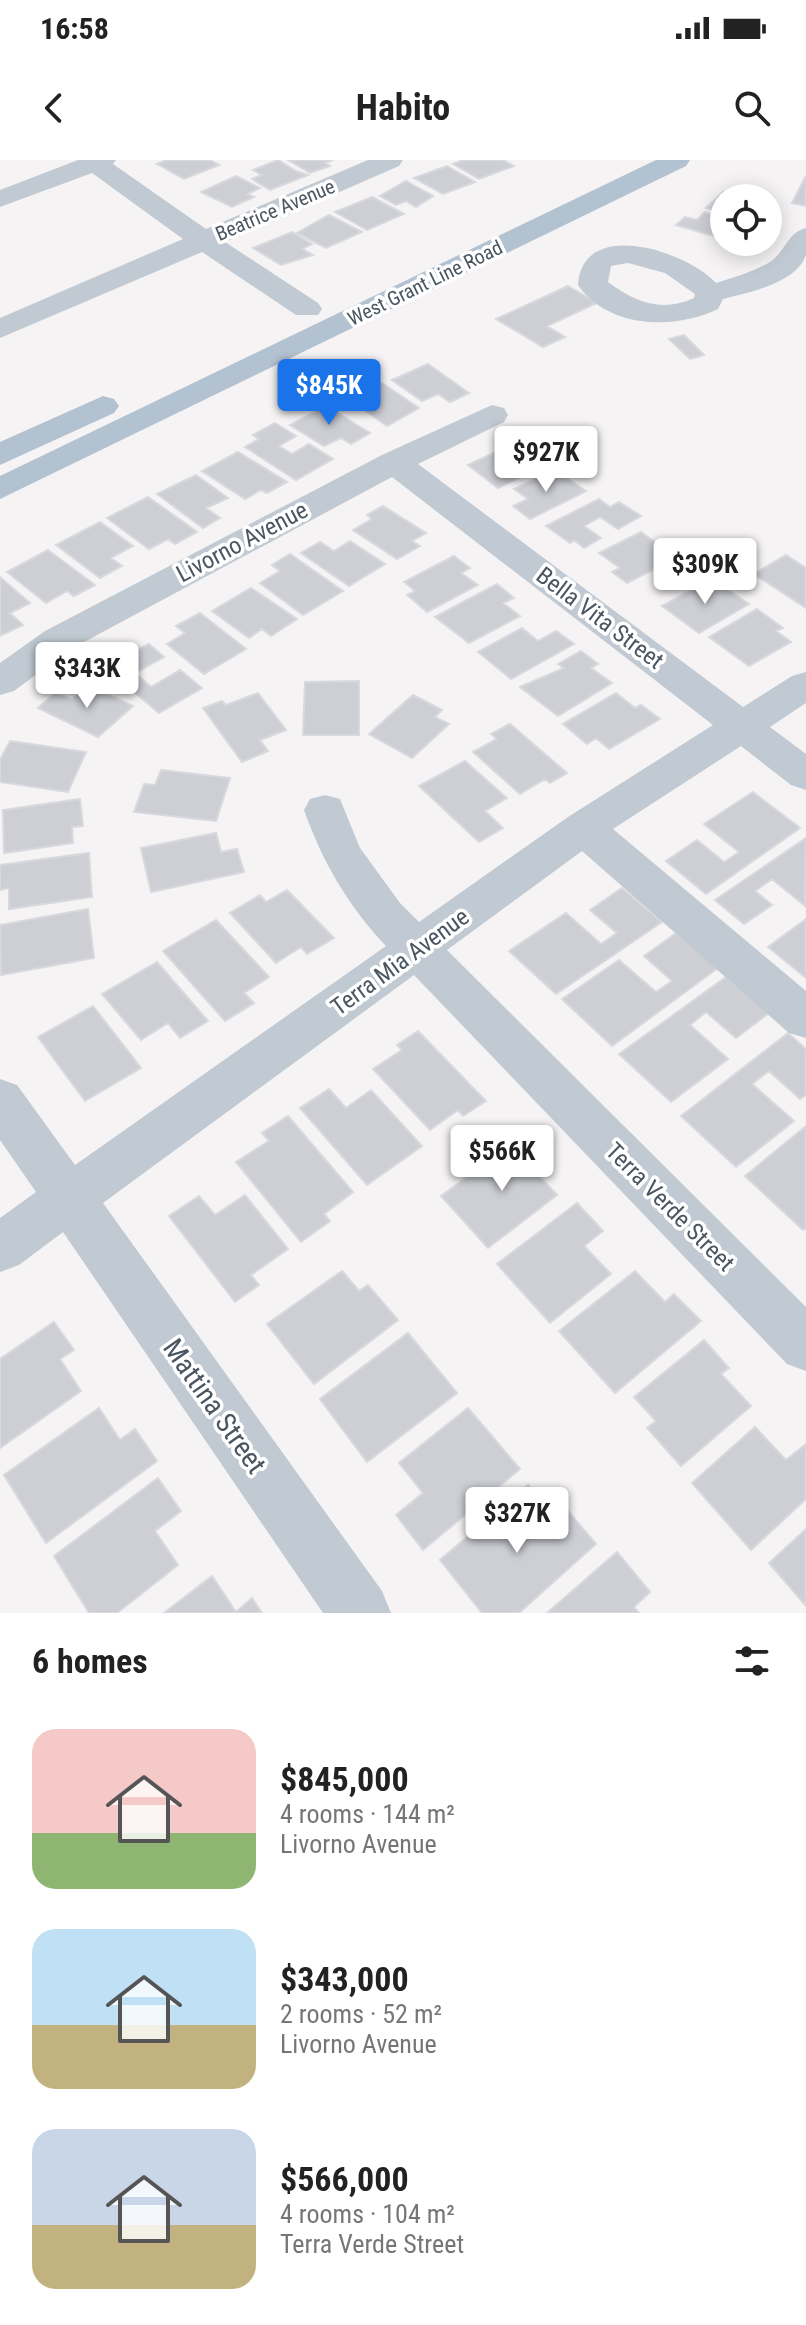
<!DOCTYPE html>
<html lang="en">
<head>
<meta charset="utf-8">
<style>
  body { margin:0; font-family:"Roboto Condensed",sans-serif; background:#f2f2f2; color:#222; height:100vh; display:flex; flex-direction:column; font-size:30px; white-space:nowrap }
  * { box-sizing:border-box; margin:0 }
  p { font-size:26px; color:#767676 }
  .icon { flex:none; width:44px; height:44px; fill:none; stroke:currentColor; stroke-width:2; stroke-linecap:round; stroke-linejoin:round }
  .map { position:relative; height:1453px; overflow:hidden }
  .sheet { display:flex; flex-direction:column; background:#fff; flex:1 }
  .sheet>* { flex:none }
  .tools { position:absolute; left:710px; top:24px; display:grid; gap:16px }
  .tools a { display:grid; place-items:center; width:72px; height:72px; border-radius:50%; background:#fff; box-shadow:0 4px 20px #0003; font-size:40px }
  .price { position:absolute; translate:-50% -68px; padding:0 18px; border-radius:8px; background:#fff; color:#222; font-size:26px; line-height:52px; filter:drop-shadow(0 2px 4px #0008) }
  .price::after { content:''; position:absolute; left:50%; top:48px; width:24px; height:18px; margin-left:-12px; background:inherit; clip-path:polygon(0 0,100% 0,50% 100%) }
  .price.current { background:#1a73e8; color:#fff }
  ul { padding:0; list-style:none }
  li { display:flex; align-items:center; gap:24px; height:200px; padding:0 32px }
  li span { display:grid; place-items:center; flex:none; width:224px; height:160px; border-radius:24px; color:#555 }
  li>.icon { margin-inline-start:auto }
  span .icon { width:96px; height:96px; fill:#fffc; stroke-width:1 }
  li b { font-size:34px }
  h2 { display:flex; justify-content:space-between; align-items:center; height:96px; padding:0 32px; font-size:34px }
  .status { display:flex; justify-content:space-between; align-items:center; height:56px; padding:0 40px; background:#fff; direction:ltr }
  .status svg { height:22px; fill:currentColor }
  header { display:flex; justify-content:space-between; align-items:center; height:104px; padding:0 32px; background:#fff; font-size:36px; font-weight:700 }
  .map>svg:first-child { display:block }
</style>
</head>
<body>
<div class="status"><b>16:58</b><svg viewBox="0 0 49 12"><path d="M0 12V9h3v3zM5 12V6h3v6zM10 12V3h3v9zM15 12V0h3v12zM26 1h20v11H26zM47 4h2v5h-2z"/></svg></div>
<header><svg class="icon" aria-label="back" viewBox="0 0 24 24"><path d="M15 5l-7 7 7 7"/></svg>Habito<svg class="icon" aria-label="search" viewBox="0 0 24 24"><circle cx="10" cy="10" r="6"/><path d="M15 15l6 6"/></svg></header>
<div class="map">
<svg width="806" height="1453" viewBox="0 0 806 1453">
  <rect width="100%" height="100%" fill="#f5f3f3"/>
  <!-- building -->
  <path fill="#cdcfd5" stroke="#d7d9de" stroke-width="2" d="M167,0H210L219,5L184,19L157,4Z
    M278,0L296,11L308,15L270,30L252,19L262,15L253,10Z
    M288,0H333L325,3L330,6L310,13Z
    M463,0H503L514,6L479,19L453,4Z
    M447,6L475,22L443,34L414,18Z
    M236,16L260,28L247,34L254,37L232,47L201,32Z
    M806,16V46L792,43Z
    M406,21L433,36L416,47L406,41L396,45L380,36Z
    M723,32L743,38H724V53L706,48Z
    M372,37L404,54L367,70L335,52Z
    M705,52L724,58V79L676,65L685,57L697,60Z
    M329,55L362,72L326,88L297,73Z
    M292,72L312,84L302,89L313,95L281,105L253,88Z
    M568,126L597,143L547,166L565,177L543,187L496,159Z
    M684,175L704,195L690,199L669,179Z
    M428,204L469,233L450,242L438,234L422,241L392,220Z
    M382,223L419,248L387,266L352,241L365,236L360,232Z
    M326,246L370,273L351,284L341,278L324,286L290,265Z
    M275,263L296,276L279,286L292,294L309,284L333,299L296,320L245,287L259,279L253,275Z
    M517,282L548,304L498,328L468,305Z
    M238,292L287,322L267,333L261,330L245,339L202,311Z
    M555,310L586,331L530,359L513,346L528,339L514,329Z
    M196,315L228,338L206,348L220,358L203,368L157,334Z
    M148,337L197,372L175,384L168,379L149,389L107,358Z
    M599,339L610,347L619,342L641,356L618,369L600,357L584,366L601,378L584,388L574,380L570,383L546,366Z
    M383,346L426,373L412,381L420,386L397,399L353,370L372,359L367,355Z
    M100,362L133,386L111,398L122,406L100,418L56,385Z
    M641,372L661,387L671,382L686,393L627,423L612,412L620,408L599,393Z
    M350,381L385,404L349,426L301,393L320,382L334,391Z
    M48,390L95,425L74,436L67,431L46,443L7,412Z
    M290,394L343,431L303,455L260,423L280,411L272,405Z
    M786,395L806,408V448L754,414Z
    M454,396L470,408L461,413L478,425L427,452L407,435L415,431L404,422Z
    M0,417L30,443L10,453L23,465L0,476Z
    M712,419L749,444L699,473L662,446Z
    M497,424L514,438L503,443L520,456L469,483L435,457Z
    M251,428L297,459L271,476L262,469L249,478L212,451Z
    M757,449L783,468L776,471L791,482L749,506L709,477Z
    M200,453L246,489L204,514L167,484L185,473L176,466Z
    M522,468L538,481L556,471L574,484L511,519L478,492Z
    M149,484L164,497L135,513L151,527L180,510L202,528L159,553L98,502L128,486L135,491Z
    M581,491L598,504L591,508L612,523L558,556L520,527L564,508L558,504Z
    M359,521V575H303L305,522Z
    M88,525L133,546L98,577L38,548L56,532L72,540Z
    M258,533L286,570L260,580L268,591L242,602L203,548L222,541L226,545Z
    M616,533L635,548L641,545L660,559L609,589L596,578L587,584L563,564Z
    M413,535L442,550L435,557L449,564L412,598L369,574Z
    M510,564L567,613L550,623L545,619L520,634L473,592L497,579L491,574Z
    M10,581L86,592L68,632L0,622V600Z
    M465,601L507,638L485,651L503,668L479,682L419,626Z
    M161,610L230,618L216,661L134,652L144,624L155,625Z
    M753,632L800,668L706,734L666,701L697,680L724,702L739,692L704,664Z
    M80,639L83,666L72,667L73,683L4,693L3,650Z
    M216,673L221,692L237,689L244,712L151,732L141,688Z
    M806,678L805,746L772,719L755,731L772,745L744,764L715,740Z
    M89,693L92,737L9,749V728L0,730V705Z
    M622,728L662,762L556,834L509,791L566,753L601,784L617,773L590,750Z
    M287,730L334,778L307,794L301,787L276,803L230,753L260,735L266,742Z
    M88,749L94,798L1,815L0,765Z
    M806,759V818L768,787Z
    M216,760L269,817L244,833L254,843L225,861L163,791Z
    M676,773L718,808L612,886L562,839L619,800L656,832L672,821L644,796Z
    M157,802L208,861L180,878L168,863L141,880L102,834Z
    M726,817L769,853L736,878L706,852L690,865L728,899L671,942L619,894Z
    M93,846L141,908L85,941L38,877Z
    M418,871L486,941L463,956L458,950L430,970L373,909L402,890L397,885Z
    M788,873L806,889V935L800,939L769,911L752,924L794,961L736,1007L681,956Z
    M329,929L346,948L371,930L422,986L367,1025L300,948Z
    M288,956L353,1032L324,1054L330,1061L301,1082L236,1002L269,981L262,973Z
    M806,966V1068L803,1070L745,1016Z
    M521,978L552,1008L540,1017L557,1035L488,1088L441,1036Z
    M245,1035L288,1089L251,1115L259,1125L235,1142L169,1056L199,1036L215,1055Z
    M577,1043L603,1071L584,1086L611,1114L550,1163L497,1104Z
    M342,1111L359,1131L368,1125L398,1160L314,1224L267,1164Z
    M635,1111L665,1142L674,1134L701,1161L615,1233L559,1171Z
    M54,1162L74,1190L60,1199L81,1231L0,1288V1199Z
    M408,1173L457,1233L367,1302L320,1239Z
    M704,1180L729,1208L721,1214L751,1246L681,1306L647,1268L656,1261L634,1237Z
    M99,1248L120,1280L135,1269L157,1301L46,1383L4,1315Z
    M468,1248L520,1309L423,1390L396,1355L423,1333L399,1303Z
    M755,1267L786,1300L806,1284V1339L751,1390L692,1323Z
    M158,1318L181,1351L155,1371L178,1405L117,1453H89L54,1396Z
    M528,1325L558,1360L568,1351L596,1384L519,1453H482L440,1400Z
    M806,1369V1446L769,1403Z
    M617,1392L650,1432L634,1447L639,1453H547Z
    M212,1416L236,1452L252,1438L262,1453H164Z"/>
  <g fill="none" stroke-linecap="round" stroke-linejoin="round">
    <!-- minor -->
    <path fill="#c1cad2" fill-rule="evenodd" d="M78,0H116L113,4L206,69L368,0H403L399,6L225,82L318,143L322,149L318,155H296L202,92L0,178V158L183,79L92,13L0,47V30Z
      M806,68C806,75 806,86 806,94C799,122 748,133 723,139L718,149C674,170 609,169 578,125C582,57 687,91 716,123C733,118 755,111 770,102C785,92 788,72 806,68ZM628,103L665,113L695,134L694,138C661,153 635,142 608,122L611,106Z
      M492,245L504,248L508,255L504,262L418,304L743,547L792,516L806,512V543L770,567L806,594V630L791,625L741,586L613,669L806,831V878L789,873L582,691L447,790L806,1147V1211L787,1204L414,815L103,1043L382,1431L391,1453H323L63,1072L19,1105L0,1112V1058L36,1032L0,980V919L17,925L75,1005L386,786C348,746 322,701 304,650L310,639L325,635L340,639L360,688L400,743L419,762L568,657L713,565L392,317L71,489L14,531L0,535V503L45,471L382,295Z"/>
    <!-- major -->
    <path fill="#b3c2d1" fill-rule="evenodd" d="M656,0H690L686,6L0,339V316Z
      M103,236L114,239L119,246L114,253L0,305V282Z"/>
  </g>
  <g text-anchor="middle" stroke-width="7" stroke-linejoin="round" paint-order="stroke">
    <!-- far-street labels -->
    <g font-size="20" fill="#4a5661" stroke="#fff">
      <text transform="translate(275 50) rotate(-23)" y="7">Beatrice Avenue</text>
      <text transform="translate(425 123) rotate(-26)" y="7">West Grant Line Road</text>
    </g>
    <!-- street labels -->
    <g font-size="24" fill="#4a5661" stroke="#fff">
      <text transform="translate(242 382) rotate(-28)" y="8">Livorno Avenue</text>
      <text transform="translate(600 458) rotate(37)" y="8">Bella Vita Street</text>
      <text transform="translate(400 802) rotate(-36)" y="8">Terra Mia Avenue</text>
      <text transform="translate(670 1047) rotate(45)" y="8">Terra Verde Street</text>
    </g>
    <!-- near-street labels -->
    <g font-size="28" fill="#4a5661" stroke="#fff">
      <text transform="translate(215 1246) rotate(55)" y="10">Mattina Street</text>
    </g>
  </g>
</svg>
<div class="tools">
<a><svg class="icon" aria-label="locate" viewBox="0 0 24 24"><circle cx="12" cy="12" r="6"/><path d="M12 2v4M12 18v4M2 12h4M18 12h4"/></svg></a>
</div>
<b class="price current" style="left:329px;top:267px">$845K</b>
<b class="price" style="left:546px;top:334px">$927K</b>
<b class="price" style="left:705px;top:446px">$309K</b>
<b class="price" style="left:87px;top:550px">$343K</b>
<b class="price" style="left:502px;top:1033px">$566K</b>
<b class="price" style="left:517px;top:1395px">$327K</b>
</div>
<section class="sheet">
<h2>6 homes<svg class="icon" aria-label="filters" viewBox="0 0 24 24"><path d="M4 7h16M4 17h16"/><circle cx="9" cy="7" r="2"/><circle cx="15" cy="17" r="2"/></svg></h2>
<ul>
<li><span style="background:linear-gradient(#f6c9c9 65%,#8fb573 0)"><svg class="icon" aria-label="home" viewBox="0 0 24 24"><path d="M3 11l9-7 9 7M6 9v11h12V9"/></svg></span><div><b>$845,000</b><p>4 rooms · 144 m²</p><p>Livorno Avenue</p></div></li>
<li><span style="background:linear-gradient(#bfe0f5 60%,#c2b280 0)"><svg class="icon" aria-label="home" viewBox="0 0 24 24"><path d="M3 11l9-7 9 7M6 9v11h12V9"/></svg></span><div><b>$343,000</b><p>2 rooms · 52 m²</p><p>Livorno Avenue</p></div></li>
<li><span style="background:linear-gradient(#c9d6e8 60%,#c2b280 0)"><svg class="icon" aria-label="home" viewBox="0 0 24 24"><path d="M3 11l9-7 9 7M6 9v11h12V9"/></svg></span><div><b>$566,000</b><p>4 rooms · 104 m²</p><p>Terra Verde Street</p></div></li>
</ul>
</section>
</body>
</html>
